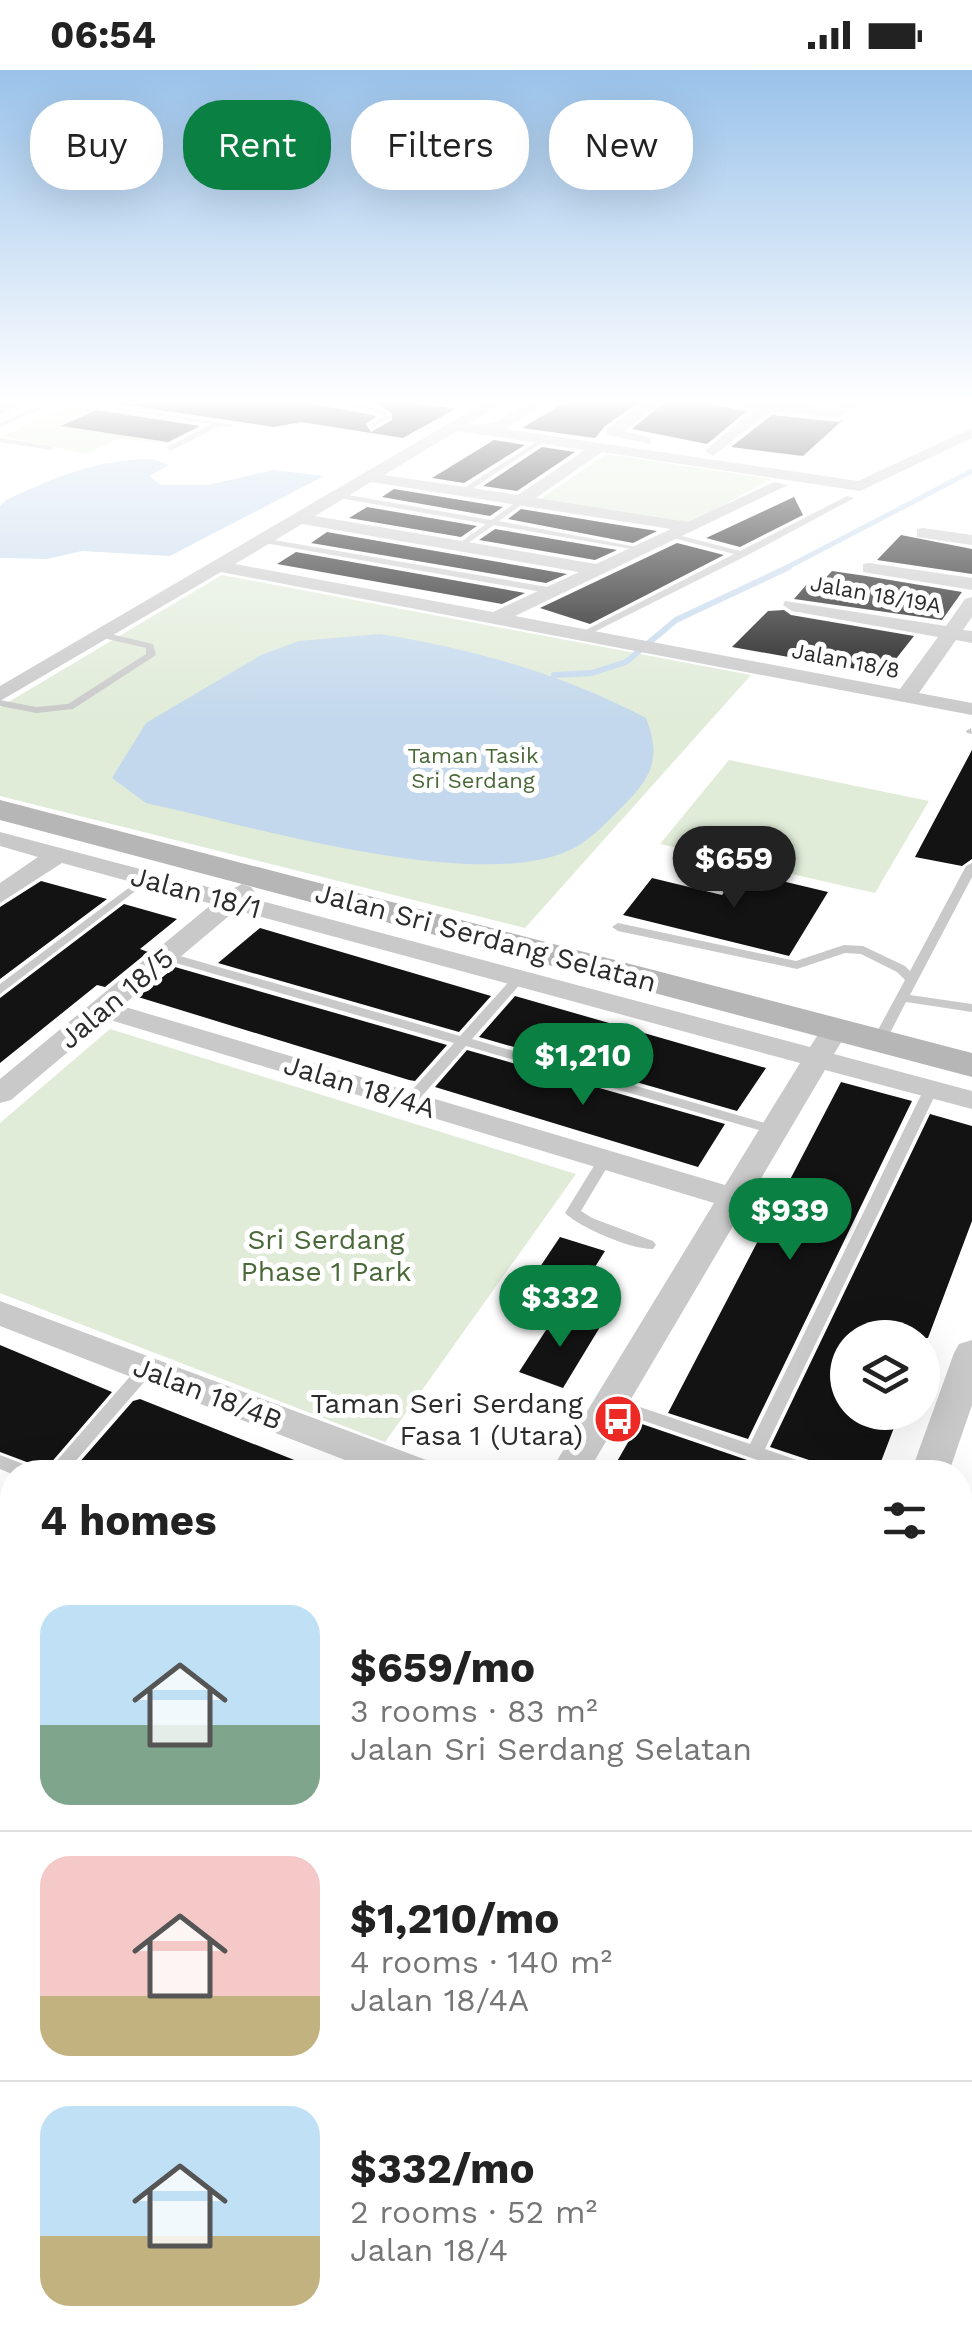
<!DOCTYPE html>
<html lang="en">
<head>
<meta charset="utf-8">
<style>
  body { margin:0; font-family:"Work Sans",sans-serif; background:#f6f6f6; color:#222; height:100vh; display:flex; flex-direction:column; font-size:38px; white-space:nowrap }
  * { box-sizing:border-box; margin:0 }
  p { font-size:32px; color:#767676 }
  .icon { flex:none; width:55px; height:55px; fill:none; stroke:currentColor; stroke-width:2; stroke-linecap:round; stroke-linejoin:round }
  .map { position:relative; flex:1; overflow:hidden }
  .side { position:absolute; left:0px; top:1390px; width:972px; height:890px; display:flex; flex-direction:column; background:#fff; border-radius:40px 40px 0 0; box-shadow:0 10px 40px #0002 }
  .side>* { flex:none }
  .banner { position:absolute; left:30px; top:30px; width:912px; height:90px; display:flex; gap:20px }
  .buttons { position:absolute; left:830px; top:1250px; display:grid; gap:20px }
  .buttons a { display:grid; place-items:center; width:110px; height:110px; border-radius:50%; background:#fff; box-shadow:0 10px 40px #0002; font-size:50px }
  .price { position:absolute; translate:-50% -85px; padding:0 22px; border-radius:35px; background:#0b8043; color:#fff; font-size:32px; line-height:65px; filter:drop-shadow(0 2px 5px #0008) }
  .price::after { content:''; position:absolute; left:50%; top:60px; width:30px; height:22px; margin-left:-15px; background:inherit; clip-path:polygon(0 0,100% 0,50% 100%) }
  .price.selected { background:#222; color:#fff }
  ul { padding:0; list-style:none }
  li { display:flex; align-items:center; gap:30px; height:250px; padding:0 40px }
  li+li { border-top:2px solid #e0e0e0 }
  li span { display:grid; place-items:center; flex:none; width:280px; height:200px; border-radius:30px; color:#555 }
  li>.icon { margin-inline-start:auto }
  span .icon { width:120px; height:120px; fill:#fffc; stroke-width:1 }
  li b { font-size:42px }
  h2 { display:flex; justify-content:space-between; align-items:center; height:120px; padding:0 40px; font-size:42px }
  .tag { padding:0 35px; border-radius:40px; background:#fff; box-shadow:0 10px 40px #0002; font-size:35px; line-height:90px }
  .tag.selected { background:#0b8043; color:#fff }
  .status { display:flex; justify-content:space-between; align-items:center; height:70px; padding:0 50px; background:#fff; direction:ltr }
  .status svg { height:28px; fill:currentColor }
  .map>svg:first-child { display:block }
</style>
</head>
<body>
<div class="status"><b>06:54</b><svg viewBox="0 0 49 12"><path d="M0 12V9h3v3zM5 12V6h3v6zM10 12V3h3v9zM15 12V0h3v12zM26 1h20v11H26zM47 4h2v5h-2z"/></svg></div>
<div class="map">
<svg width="972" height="2280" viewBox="0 0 972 2280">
  <rect width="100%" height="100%" fill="#fff"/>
  <!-- green -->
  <path fill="#e0ebd8" d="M72,335L185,351L177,356L196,359L169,373L117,369L87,384L2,366Z
    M606,384L771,409L691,453L545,432L542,428Z
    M222,505L751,605L525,858L0,726V637Z
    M729,690L929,731L875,823L660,774Z
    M110,959L576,1104L385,1372L0,1223V1053Z"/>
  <!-- water -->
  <path fill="#c3d8ec" d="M153,389L169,395L149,406L161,415H208L273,400L324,406L170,486L82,481L47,489L0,488V436L6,430C58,406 94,390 153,389Z
    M380,564C473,579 563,604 646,648C661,687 653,706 624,735C608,751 591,770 572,779C480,825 247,755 146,733L112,708L146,653L261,585L299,571Z"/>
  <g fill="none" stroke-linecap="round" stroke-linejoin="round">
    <!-- stream-far1 -->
    <path stroke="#c3d8ec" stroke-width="5" d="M784,499L972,401"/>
    <!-- stream -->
    <path stroke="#c3d8ec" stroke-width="6" d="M554,605L592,603L626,592L676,550L789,497"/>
  </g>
  <!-- building -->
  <path fill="#131313" d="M118,331H316L319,335L373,345L376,347L366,354L371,362L392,350V344L377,333L352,331H405L455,339L403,368L301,352L274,357L113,333Z
    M567,331H641L605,356L595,368L522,358Z
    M666,331H710L713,335L747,341L707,374L632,359Z
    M96,340L200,356L168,372L61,356Z
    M772,345L839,352L845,348L803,386L731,377Z
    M494,370L525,375L464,413L432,408Z
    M542,377L575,382L517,421L483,416Z
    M394,419L503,437L490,446L382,427Z
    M794,427L803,445L740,477L706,468Z
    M367,437L477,456L461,467L349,448Z
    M521,439L625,456L657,461L633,473L508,449Z
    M495,459L617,480L595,490L479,470Z
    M327,462L567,504L546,513L311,473Z
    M901,465L972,479V504L877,490Z
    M677,473L724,485L590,554L540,538Z
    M296,482L525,523L502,534L277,494Z
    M832,501L866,506L962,522L942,550L794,529L807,514L818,516Z
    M784,540L791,545L914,566L884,604L732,577L768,541Z
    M972,680V789L962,796L915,787Z
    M740,801L828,822L789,886L623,845L652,808L722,825Z
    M41,811L107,829L0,909V837Z
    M124,834L177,849L140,879L148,882L105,917L97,915L0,993V928Z
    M260,858L491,926L459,962L218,893Z
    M175,897L447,975L415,1011L409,1010L138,927Z
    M515,926L766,998L737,1041L479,967Z
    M467,980L725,1054L698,1097L435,1017Z
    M841,1012L912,1031L748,1369L668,1343Z
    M930,1044L972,1056V1151L928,1268H848V1342H900L877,1402H824L818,1393L770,1377Z
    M560,1167L605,1181L578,1224L532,1209Z
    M557,1243L600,1257L563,1318L519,1302Z
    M0,1275L112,1322L43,1402H38L32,1394L0,1382Z
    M140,1329L322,1401V1402H71L133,1331Z
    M639,1353L782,1402H611Z"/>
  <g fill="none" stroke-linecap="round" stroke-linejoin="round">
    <!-- lane -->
    <path fill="#c9c9c9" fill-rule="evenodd" d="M51,331H59L0,357V353Z
      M62,331H76L234,355L231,357L220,356L170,381L167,377L212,354Z
      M320,331L377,337L390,347L372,358L370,355L383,347L375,341Z
      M544,367L546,370L466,423L459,421Z
      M0,368L50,376L54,378L50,380L0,372Z
      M337,423L491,450L522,428L525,432L499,451L647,479L643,481L494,455L461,478H458V474L486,454L334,427Z
      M847,426L854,428L746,486L584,567L576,565L734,484L670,467V463L740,481Z
      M262,468L553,518L557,521L553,524L259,472L258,470Z
      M102,562L153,574L156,585L73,639L36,643L0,636V630L36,637L68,634L146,584V578L99,567L97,565Z
      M971,658L972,664L967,663L966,661Z
      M972,793V807L910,925L972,934V942L906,932L886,971L879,975L872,971L905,910L897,902L861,884L845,883L797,899L618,861L612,857L618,853L796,891L844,875L863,876L905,896L910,901L966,796Z
      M146,805L150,806V810L0,924V914Z
      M166,882L460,966L515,905H523V911L472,969L779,1057L781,1060L779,1063H769L466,976L415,1034H405L403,1031L405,1028L454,973L162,889V883Z
      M931,1015L938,1019L765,1379L817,1397L820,1402H792L604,1337L601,1333L604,1329L610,1327L750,1374L924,1019Z
      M605,1084L612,1089L581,1141L592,1148L653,1171L656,1175L653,1179C633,1180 580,1158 565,1143L600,1086Z
      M146,1293L152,1295L154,1299L152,1303L66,1402H47L140,1295Z
      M0,1385L31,1397L34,1402L12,1404L0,1399Z
      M12,1446V1465L7,1472L0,1474V1454L6,1448Z
      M960,1446L972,1450V1464L960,1460Z
      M241,2268H269L264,2280H236Z"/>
    <!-- street -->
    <path fill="#c9c9c9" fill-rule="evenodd" d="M487,331H504L469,354C503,359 514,331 547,331L505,359L858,411L972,358V368L860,421L602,382L536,428L688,452L774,412L788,415L515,546L900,619L938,567L792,541L783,535L785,531L946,556L965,529L972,527V547L963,560L972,561V573L956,570L919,623L972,633V645L221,502L0,631V616ZM457,361L585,380L518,425L384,405ZM371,412L671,459L596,494L315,446ZM302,454L579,502L493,542L235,494Z
      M647,331H663L624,361L651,368V374L607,365V359Z
      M714,331H781L836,339L848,331H864L839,348L771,341L713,386L705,381L708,378L755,339Z
      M923,458L972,465V475L917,467V459Z
      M869,493L972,508V520L863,502V494Z
      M0,762L227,822L242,814L251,817L255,822L250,828L810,977L819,963H839L843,969L834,984L972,1021V1039L825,1000L588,1402H550L714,1133L107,949L11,1030L0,1033V1009L212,834L62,793L0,833V813L38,787L0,776ZM236,840L800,993L725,1115L122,936Z
      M0,1231L429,1391L434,1402H376L0,1256Z
      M972,1270V1335L949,1402H911L954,1283L959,1274Z
      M0,1558L12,1562V1600L0,1596Z
      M0,1644L12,1649V1691L0,1686Z
      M960,2124L972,2129V2186L960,2181Z
      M0,2163L12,2168V2227L0,2222Z
      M91,2268H163L168,2280H96Z"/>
    <!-- secondary -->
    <path fill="#b6b6b6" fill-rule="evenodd" d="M30,331L0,345V332Z
      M0,730L972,983V1007L0,750Z"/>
  </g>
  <!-- sky -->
  <linearGradient id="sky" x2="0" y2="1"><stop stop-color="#99c2ea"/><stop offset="0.51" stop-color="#fff"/><stop offset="1" stop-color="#fff" stop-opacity="0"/></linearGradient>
  <rect width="972" height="650" fill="url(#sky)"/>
  <!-- icons -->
  <defs>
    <g id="bus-disc" transform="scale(2.5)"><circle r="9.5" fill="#ec2925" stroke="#fff"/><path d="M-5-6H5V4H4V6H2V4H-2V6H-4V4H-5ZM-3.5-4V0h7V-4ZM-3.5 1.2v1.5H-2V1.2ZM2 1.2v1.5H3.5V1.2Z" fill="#fff"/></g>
  </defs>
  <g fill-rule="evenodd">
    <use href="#bus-disc" x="618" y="1349"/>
  </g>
  <g text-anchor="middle" stroke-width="10" stroke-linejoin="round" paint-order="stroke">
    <!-- far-street labels -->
    <g font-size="22" fill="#2c2c2c" stroke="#fff">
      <text transform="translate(876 524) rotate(10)" y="8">Jalan 18/19A</text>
      <text transform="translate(846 590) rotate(11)" y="8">Jalan 18/8</text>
    </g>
    <!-- far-park labels -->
    <g font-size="22" fill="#4a6938" stroke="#fff">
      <text x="473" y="693">Taman Tasik<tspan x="473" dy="25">Sri Serdang</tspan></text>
    </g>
    <!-- street labels -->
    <g font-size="28" fill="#2c2c2c" stroke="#fff">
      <text transform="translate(196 822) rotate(15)" y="10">Jalan 18/1</text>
      <text transform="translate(486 867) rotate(15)" y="10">Jalan Sri Serdang Selatan</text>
      <text transform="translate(116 928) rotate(-40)" y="10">Jalan 18/5</text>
      <text transform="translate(360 1016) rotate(17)" y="10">Jalan 18/4A</text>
      <text transform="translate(208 1323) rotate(21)" y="10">Jalan 18/4B</text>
    </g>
    <!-- park labels -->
    <g font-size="28" fill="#4a6938" stroke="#fff">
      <text x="326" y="1179">Sri Serdang<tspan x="326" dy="32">Phase 1 Park</tspan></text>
    </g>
    <!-- poi labels -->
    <g font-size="28" fill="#2c2c2c" stroke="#fff" text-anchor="end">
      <text x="583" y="1343">Taman Seri Serdang<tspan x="583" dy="32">Fasa 1 (Utara)</tspan></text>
    </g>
  </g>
</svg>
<div class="buttons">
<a><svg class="icon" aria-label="layers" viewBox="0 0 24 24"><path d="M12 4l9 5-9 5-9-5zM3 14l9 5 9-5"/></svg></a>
</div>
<b class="price selected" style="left:734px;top:841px">$659</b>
<b class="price" style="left:583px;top:1038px">$1,210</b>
<b class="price" style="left:790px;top:1193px">$939</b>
<b class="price" style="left:560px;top:1280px">$332</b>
<div class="banner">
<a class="tag">Buy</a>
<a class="tag selected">Rent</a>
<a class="tag">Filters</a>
<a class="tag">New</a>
</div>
<section class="side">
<h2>4 homes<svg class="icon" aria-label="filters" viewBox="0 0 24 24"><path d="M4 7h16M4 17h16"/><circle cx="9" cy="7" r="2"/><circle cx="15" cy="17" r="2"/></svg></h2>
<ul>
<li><span style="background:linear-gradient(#bfe0f5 60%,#7fa58c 0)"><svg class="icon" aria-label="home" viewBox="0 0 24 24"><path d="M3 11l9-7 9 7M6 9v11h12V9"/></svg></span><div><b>$659/mo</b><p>3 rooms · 83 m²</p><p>Jalan Sri Serdang Selatan</p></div></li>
<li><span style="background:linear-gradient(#f6c9c9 70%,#c2b280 0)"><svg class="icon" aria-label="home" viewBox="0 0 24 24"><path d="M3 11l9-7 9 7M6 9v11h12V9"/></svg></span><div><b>$1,210/mo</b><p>4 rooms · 140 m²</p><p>Jalan 18/4A</p></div></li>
<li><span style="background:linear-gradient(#bfe0f5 65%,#c2b280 0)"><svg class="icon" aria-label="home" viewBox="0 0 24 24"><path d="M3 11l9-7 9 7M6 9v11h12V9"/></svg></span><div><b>$332/mo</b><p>2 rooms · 52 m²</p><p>Jalan 18/4</p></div></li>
</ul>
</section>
</div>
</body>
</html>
